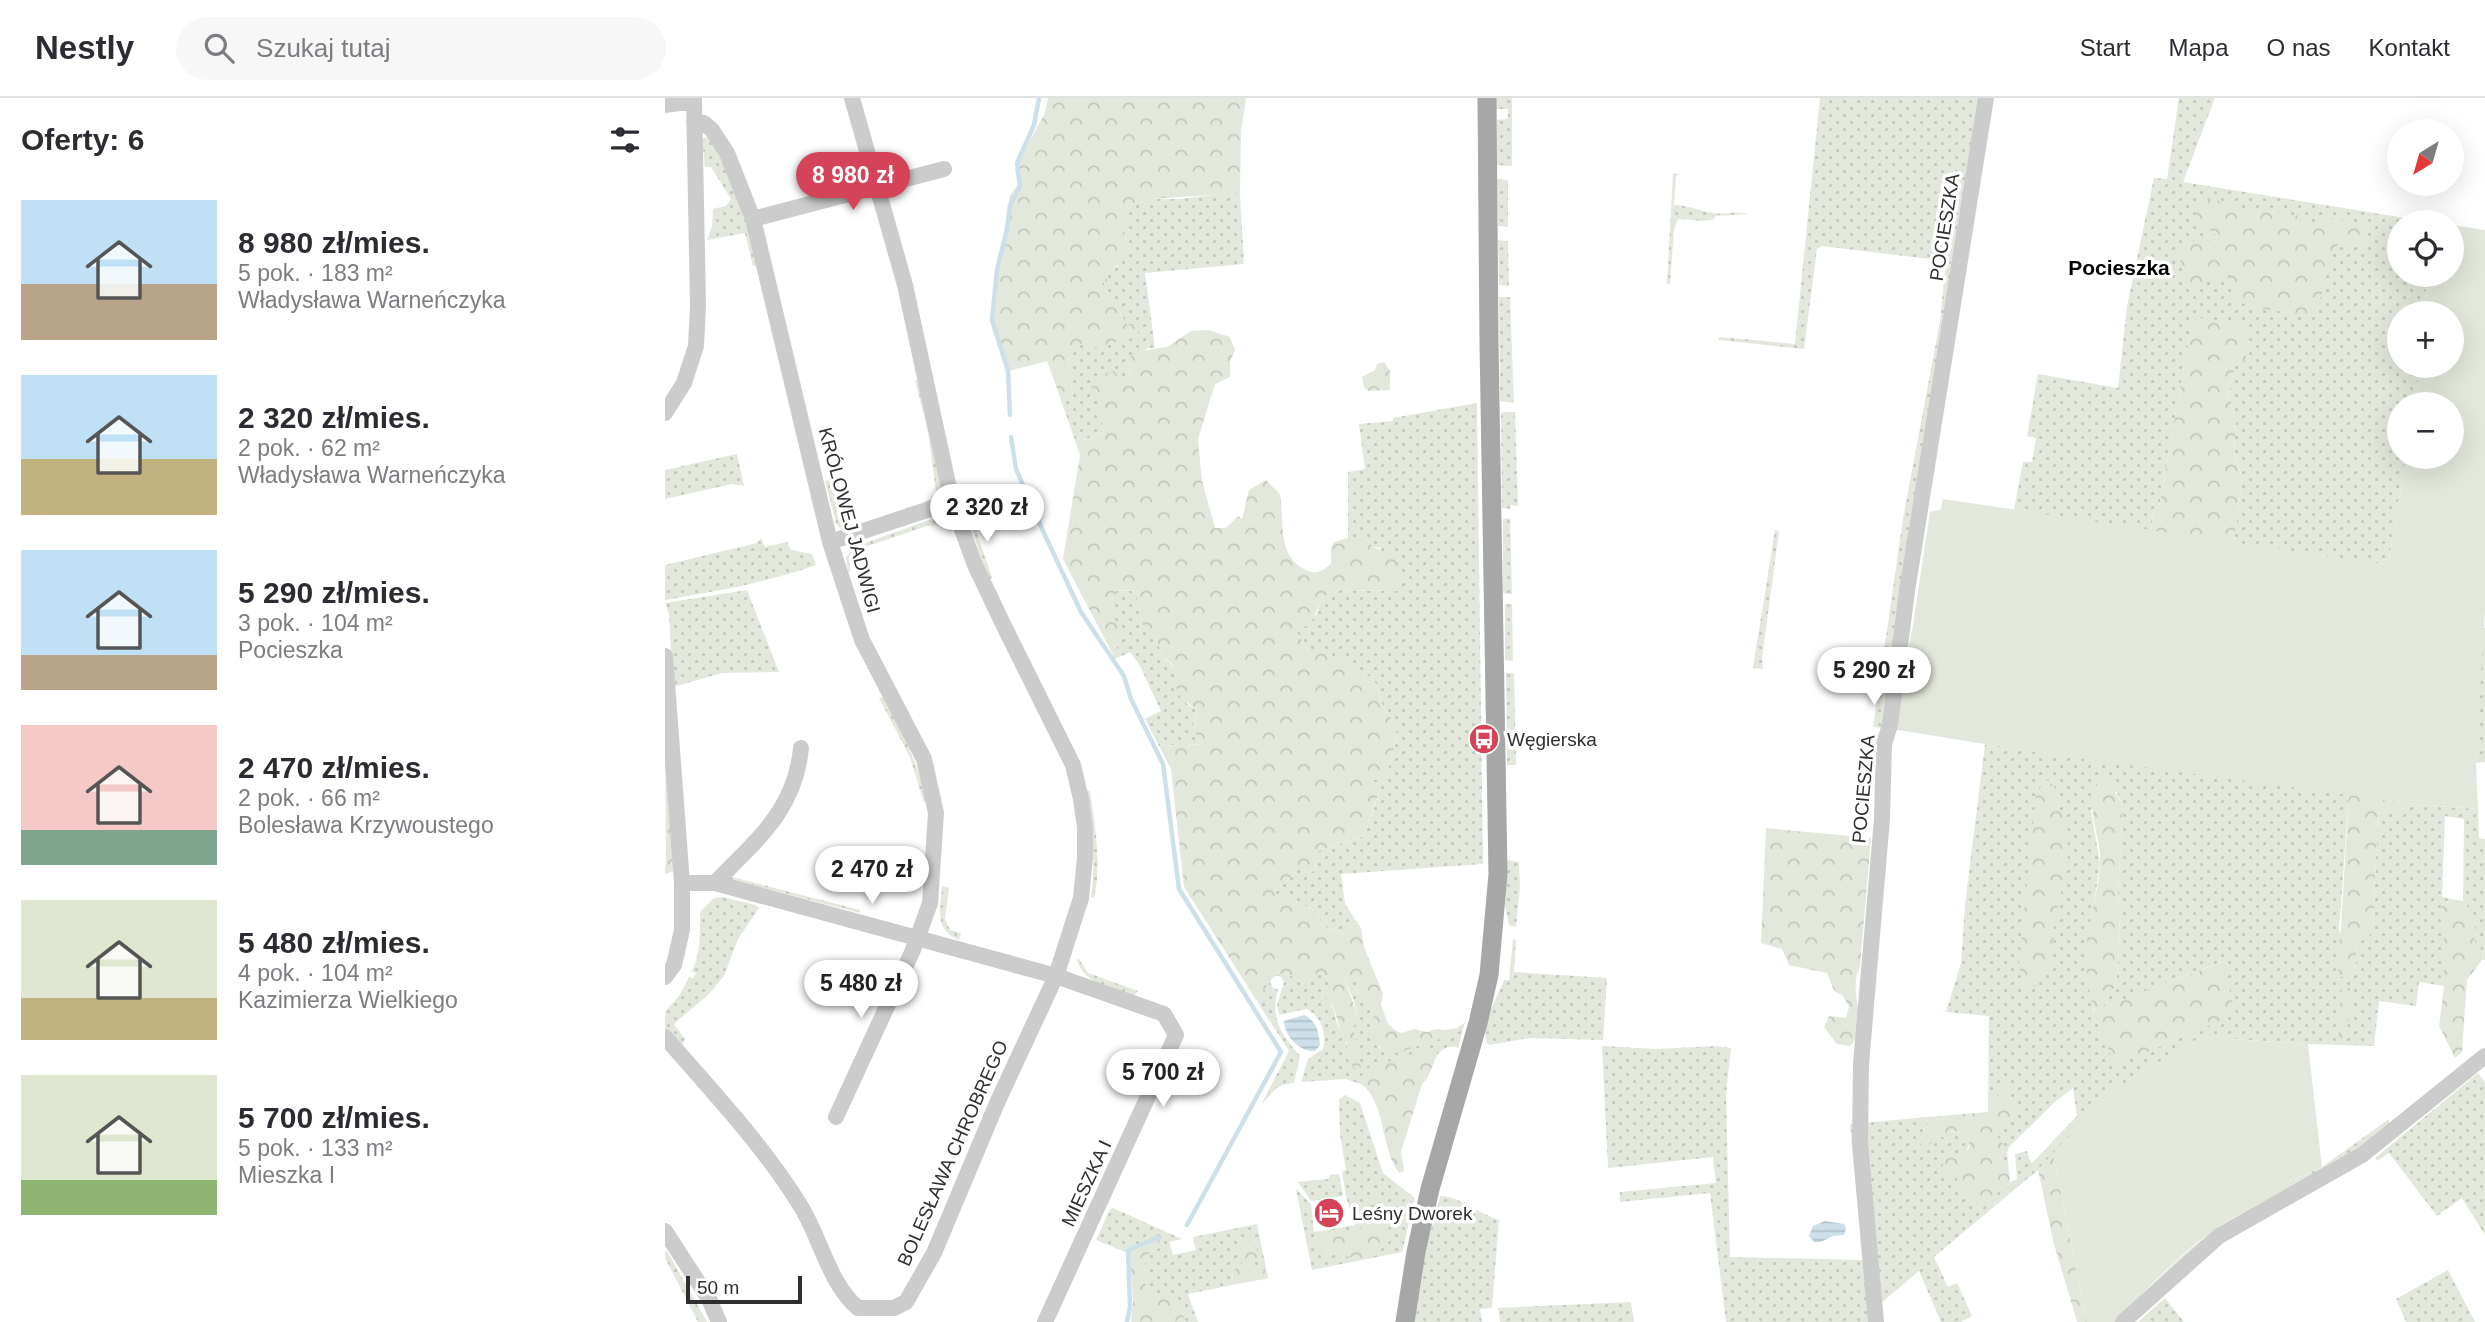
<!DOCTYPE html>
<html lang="pl">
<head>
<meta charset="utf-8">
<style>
  body { margin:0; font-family:Helvetica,sans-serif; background:#f7f7f7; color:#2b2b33; height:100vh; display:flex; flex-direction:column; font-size:26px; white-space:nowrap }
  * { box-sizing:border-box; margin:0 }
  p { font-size:23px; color:#7c7c81 }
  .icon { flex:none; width:38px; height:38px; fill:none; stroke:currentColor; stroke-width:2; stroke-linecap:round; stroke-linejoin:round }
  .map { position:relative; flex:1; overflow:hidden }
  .side { display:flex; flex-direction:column; background:#fff; width:665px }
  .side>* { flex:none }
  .needle { width:46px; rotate:217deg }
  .fabs { position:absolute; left:1722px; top:21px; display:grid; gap:14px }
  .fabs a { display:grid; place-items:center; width:77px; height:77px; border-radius:50%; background:#fff; box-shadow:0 7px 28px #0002; font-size:35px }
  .scale { position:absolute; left:21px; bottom:18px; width:116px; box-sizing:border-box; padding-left:7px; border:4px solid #2f2f2f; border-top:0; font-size:19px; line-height:24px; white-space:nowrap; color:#2f2f2f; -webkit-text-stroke:5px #fff; paint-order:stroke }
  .price { position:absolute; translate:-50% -60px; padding:0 16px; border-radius:24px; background:#fff; color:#222; font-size:23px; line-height:46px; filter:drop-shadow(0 2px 4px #0008) }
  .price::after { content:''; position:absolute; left:50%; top:42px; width:21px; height:16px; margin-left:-10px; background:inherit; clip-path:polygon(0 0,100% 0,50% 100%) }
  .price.active { background:#d54359; color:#fff }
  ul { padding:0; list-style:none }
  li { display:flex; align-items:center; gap:21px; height:175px; padding:0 21px }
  li span { display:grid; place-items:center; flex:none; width:196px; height:140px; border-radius:0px; color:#555 }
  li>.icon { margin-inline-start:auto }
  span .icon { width:84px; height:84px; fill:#fffc; stroke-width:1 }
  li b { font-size:30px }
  h2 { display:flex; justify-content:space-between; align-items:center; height:84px; padding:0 21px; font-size:30px }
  header { display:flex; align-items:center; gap:42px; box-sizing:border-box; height:98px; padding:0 35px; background:#fff; border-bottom:2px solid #e1e1e2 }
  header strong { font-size:33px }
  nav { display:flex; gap:38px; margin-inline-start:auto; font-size:24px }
  .search { width:490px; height:63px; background:#f7f7f7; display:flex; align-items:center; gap:18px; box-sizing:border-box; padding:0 24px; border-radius:38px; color:#7c7c81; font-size:26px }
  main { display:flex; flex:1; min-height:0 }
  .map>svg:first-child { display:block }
</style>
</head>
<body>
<header>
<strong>Nestly</strong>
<div class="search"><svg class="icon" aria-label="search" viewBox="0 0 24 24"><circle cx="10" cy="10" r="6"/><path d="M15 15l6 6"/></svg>Szukaj tutaj</div>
<nav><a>Start</a><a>Mapa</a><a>O nas</a><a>Kontakt</a></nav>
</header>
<main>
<section class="side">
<h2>Oferty: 6<svg class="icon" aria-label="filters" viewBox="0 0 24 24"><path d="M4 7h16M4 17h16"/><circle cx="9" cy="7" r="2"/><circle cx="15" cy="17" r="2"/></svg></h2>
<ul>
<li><span style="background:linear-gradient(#bfe0f5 60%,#b9a48a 0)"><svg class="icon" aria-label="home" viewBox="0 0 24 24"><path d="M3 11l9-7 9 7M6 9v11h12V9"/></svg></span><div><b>8 980 zł/mies.</b><p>5 pok. · 183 m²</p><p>Władysława Warneńczyka</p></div></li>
<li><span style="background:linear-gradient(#bfe0f5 60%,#c2b280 0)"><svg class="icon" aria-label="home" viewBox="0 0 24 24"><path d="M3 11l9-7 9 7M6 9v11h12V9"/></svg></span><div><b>2 320 zł/mies.</b><p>2 pok. · 62 m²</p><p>Władysława Warneńczyka</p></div></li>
<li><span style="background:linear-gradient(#bfe0f5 75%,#b9a48a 0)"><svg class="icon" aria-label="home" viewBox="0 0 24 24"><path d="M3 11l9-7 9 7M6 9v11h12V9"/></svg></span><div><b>5 290 zł/mies.</b><p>3 pok. · 104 m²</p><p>Pocieszka</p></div></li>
<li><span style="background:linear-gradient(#f6c9c9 75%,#7fa58c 0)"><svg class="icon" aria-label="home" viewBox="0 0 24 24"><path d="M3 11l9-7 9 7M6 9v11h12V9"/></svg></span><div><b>2 470 zł/mies.</b><p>2 pok. · 66 m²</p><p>Bolesława Krzywoustego</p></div></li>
<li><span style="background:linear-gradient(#dfe7d0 70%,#c2b280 0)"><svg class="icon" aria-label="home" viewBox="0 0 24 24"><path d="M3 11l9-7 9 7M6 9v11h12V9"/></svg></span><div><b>5 480 zł/mies.</b><p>4 pok. · 104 m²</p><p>Kazimierza Wielkiego</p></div></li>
<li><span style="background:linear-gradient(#dfe7d0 75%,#8fb573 0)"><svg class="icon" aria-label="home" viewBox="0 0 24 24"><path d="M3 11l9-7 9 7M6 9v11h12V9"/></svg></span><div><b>5 700 zł/mies.</b><p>5 pok. · 133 m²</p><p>Mieszka I</p></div></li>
</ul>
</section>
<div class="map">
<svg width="1820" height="1224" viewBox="0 0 1820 1224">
  <defs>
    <pattern id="grass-dots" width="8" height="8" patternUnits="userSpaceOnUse" patternTransform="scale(1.75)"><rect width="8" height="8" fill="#e3e8dc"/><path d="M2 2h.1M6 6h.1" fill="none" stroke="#c3c7bd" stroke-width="1.8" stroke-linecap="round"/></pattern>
    <pattern id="forest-crowns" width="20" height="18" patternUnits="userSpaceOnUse" patternTransform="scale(1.75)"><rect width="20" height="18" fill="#e3e8dc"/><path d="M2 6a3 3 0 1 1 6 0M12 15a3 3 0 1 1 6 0" fill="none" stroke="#c3c7bd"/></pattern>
    <pattern id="water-rules" width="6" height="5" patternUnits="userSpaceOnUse" patternTransform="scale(1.75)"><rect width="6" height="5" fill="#cde0e9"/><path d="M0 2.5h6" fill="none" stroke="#b0c0c8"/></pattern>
  </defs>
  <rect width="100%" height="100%" fill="#fff"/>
  <!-- grass -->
  <path fill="url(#grass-dots)" fill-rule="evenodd" d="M831,0H847V68L832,67V22L843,21V11H831Z
    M1155,0H1317L1218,630L1208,629L1238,421L1275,223L1281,163L1157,148L1152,151L1139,251L1054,242L1055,239L1130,246Z
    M1514,0H1550L1518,84L1765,124H1734V177H1764L1759,202L1760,215H1734V268H1756L1750,306H1734V359H1741L1723,467L1569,445L1577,380L1569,352L1571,321L1563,300L1570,267L1581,234L1571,225L1528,220L1494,409L1489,410L1486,433L1349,412L1358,364H1367L1371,340L1362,338L1373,276L1453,290L1462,208L1489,80L1502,81Z
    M41,39C69,60 84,135 92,168H88L80,135L42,142L47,129L48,111L61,108L66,101L46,69H40L37,41Z
    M1008,75L1015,76L1011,78L1009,107C1023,107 1034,113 1048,115C1060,117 1071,113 1082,116L1050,118L1049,121L1039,123L1013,121L1009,132L1005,186H1002Z
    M832,81L843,82V129L833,128Z
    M566,95H575L579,166L480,175L490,250H483L464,262L465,283L458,285L436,303V321L439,334L411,345L397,305L408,301L404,263L413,245H424L427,249L462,240C462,217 448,204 436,185L446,170L453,168L461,142L457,125H462L455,115L463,107L486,101H514Z
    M833,142L843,143L844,188L834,187Z
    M834,199H845L849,305L835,303Z
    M250,282H253L279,386L276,397L270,404L178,434L171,425L160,383L165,381L176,425L183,430L265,402L271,394L263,334Z
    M812,305L818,766L676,776L680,806L696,830L685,828L678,836L658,828L651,813L608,794L626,779L635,768L651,769L648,763L650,754L699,738L714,694L708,687V681H720L729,651L732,628L718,609L710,584L705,579L679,562L642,551L631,533L652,516C653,506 659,496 669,492L733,493L715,450L708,449L701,440H683V374L700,371L694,326L728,323V320Z
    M838,314H850L853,408L845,407V411L837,410L836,316Z
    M72,356L79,388L67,386L0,401V372Z
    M297,402H301L327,480L325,481L322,477Z
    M845,420L847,496L838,495V421Z
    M267,421L282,426L288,432L285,433L279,427L262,428L191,452L184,460L185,474H183L181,459L189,449Z
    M1110,432L1114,433L1097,560L1098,571L1088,570Z
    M96,440L100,449L122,444L126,452L147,456L151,467C100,485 53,493 0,502V467L92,445Z
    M82,492L114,574L57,575L8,589L4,515L0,505Z
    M451,493C476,492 471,493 474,514C475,521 479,529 482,536H489L499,561C513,566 517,593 522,606L531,611L532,617L529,623L537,646L494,648L480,621L496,613L474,566L465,554L450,561L447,555L451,554L452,540L442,508Z
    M840,506H847L848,563L840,562Z
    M1817,530H1820V664L1811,665Z
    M841,575H849L851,667H842Z
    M218,599C237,634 252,662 261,701L259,705L245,659L214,600Z
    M1320,646L1684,696L1674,832L1677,840L1674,879H1684L1690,873L1692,845L1708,830L1713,715L1757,707L1813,711L1814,740L1820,741V862H1817L1818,853L1810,847L1809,817L1798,803L1799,721L1780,718L1777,799L1786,801L1775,810L1779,826V888L1754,884L1751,908L1714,903L1709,948L1643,946L1536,939L1448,992L1373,1072L1269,1159L1283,1189L1292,1185L1307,1218L1296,1224H1276L1254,1173L1215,1206L1198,1025L1262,1019L1263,1027L1258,1031L1262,1049C1269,1039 1280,1034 1292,1033L1304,1042C1304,1059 1290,1061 1293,1086L1343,1088L1345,1084L1352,1081L1350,1056L1362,1053L1366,1066L1412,1018L1408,990L1391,1003L1344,1049L1342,1055L1343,1064L1335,1062L1339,1048L1333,1040L1331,1030L1345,1027C1352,1012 1347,1002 1340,988L1330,1002L1323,1004L1324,918L1281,914L1296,865L1300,807ZM1451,693L1458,708L1453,793L1455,838L1451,886L1437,910L1556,864L1571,916L1429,914L1421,858L1435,766L1426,712Z
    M421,692L425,693C430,729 437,765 429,800L426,799C431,763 427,728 421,692Z
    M842,762L854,764L855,789L851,829L844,827L840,809Z
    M63,778L195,812V815L61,780Z
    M277,788L284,790L280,821L285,832L296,835L294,842C268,831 276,812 277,788Z
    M56,799L91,807L94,810L73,841L59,878L44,896L9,926L20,941L16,952L0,931V914L14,898L24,879L28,881L31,875L27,873C36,854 35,834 35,814L49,800Z
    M848,841L851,842L849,874L942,880L938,942L864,940L824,947L821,944C817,924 832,900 839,882H844Z
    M412,861H414L423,875L473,893L468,899C448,891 417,885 412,861Z
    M652,875L659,878L667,888L665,905C671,912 669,920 673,927C679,939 684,948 685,961L696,968L687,929L693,923L689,903L679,880L695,883L691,892L704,908L710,923L705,932L712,948L721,954L791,936L794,933L792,930L800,924L793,950C784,946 778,951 772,957L766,950L698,979V987L681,981L636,984L643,961L658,951C662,935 656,919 642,911L614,917L612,907L619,884L616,879L611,877L607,879L605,884L608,890L613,891C605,921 616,936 635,958L629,985C608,987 609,995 597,1005L624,953L592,903C608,879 611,864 641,888Z
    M937,948L991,951L1051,948L1066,950L1061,997L1065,1159L1198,1162L1185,1026H1189L1207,1224H1061L1045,1095L955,1104V1094L1051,1085L1048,1059L943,1070Z
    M1813,975L1820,984V1137L1797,1100L1772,1118L1724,1055L1712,1063L1710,1060Z
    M680,997L695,1005L718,1075L750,1100L737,1154L647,1172L631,1091L646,1106L649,1134L690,1127L681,1099L677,1073L681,1072L675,1036L674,1002Z
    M1724,1021V1029L1706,1046L1622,1097L1466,1209C1512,1159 1558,1117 1623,1094L1624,1084L1657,1069Z
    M674,1076L678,1098L646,1103L633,1084L663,1081L665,1077Z
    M775,1098C796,1099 813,1115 834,1122L827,1210L815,1211L817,1224H749L759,1158Z
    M448,1110L517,1141L504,1144L508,1157L531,1152L528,1139L592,1126L603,1180L600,1181L601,1179L588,1168V1162L577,1166L568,1172L567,1187L523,1196L533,1224H520L516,1209L481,1198L480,1162L482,1157L495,1149L472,1147L465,1156L431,1142L445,1111Z
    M2,1152V1153L42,1224H33L0,1160V1154Z
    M1783,1172L1810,1224H1741L1731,1201Z
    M1500,1200L1519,1224H1473Z
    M966,1204L969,1224H835L833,1210Z"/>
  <!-- forest -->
  <path fill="url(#forest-crowns)" d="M383,0H581L576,33L575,95L486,101L463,107L456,115L462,125H457L461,142L466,147L467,153C459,167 449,166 441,177L442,183L436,186L446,197L462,227L467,226L474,232L472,239L427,250L423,245L413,246L404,263L408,301L397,305L382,263L343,273L327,222L332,198V172L345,118L344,99L353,86L350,69L380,15Z
    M1535,100L1564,104L1576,113L1597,112L1635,118L1636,125L1647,130L1652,118L1697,125L1703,131L1699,147L1674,146L1667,153L1656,200L1643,218L1583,208L1568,201L1566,176L1522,189L1513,153L1532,141L1548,143L1550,136L1530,120Z
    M1528,219L1571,225L1581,234V262L1570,267L1563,300L1571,321L1569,352L1577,380L1569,445L1486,433L1489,410L1494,409Z
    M544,232L565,239L570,252L565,263V279L550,286L533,341L537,383L550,430H561L573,418L577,421L584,392L601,382L615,396C620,423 611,458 641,472C651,477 659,473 666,465V450L669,444L683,440H701L708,449L729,458L735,474L733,493L669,492C654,498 652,515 645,527L635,530L631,533L642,551L652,552L679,562L705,579L710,584L718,609L732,628L729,651L720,682H708V687L714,693L699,738L650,754V772L646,775L635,768L626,779L608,794L651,813L658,828L678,836L685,828L696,830L699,849L718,896L716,906L723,926L731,933L737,935L749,931L762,934L771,931L779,932L792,930L794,933L791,936L731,955L721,954L705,942V932L710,923L704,908L691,892L694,883L679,880C684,894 690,907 693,923L688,929L696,968L690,971L683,963L685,959L682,955V944L679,943L668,908L660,899L667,888L659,878L652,875L641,888C612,864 608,879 592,903L519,789L506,671L494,648L537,646L527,629L532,617L531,611L515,599L511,589L513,583C511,575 509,563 499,561L489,536H482C479,529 475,522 474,514C471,495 476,491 451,493L449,508L443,509L454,528L451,554L447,555L398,461L415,357L411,345L439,334L436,321V303L426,291L430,279L449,273L458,285L465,283L464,262L469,254L502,249L526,233Z
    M719,264L725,273V292L703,293L699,289L697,279L710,272L712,266Z
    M0,631L9,773L0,776L1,761Z
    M1434,678L1444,683L1458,708L1453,793L1455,838L1451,886L1438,909L1557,864L1571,916L1450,968C1436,932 1421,898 1421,859C1421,829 1433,798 1435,768C1437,732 1418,719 1434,678Z
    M1383,682L1390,690L1393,711L1403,726V763L1389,827L1388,868L1377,883L1365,892L1357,888L1354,864L1371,697L1379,683Z
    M1684,696L1757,707L1713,715L1708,830L1703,840L1692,845L1690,873L1684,879H1673Z
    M1101,730L1206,740L1195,869C1181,894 1207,928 1185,948L1172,946L1159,929L1164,918L1181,920L1184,909L1178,898L1169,893L1162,875L1124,867L1117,851L1096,845Z
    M1786,801L1798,803L1809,817L1810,846L1818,853L1817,862L1802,882L1797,954L1790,960L1774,928L1779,888V826L1773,819L1775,810Z
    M1677,885L1688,893L1680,947L1673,946Z
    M766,950L772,957L762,981L757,986L736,1054L739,1073L734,1075C715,1049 722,1010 698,987L697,972Z
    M1340,988C1347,1001 1352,1012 1345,1027L1331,1031L1333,1040L1340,1048L1335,1061L1343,1064L1345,1084L1338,1094L1331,1088L1333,1099L1316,1111L1290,1092L1293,1081L1291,1078L1284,1077L1277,1068L1282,1060L1288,1057L1295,1061L1304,1050V1042L1292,1033H1286L1282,1041L1274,1038L1257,1053L1254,1050L1259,1040L1255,1035L1263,1027L1262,1019L1323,1014V1004C1333,1002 1333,998 1334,989Z
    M1388,1055L1422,1224H1412L1389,1146L1373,1072Z
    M709,1098L714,1104L715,1126L731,1135L729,1141L714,1149L713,1157C697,1162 667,1158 651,1152V1138C666,1129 687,1141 701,1126L691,1110L700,1109L705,1099Z
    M494,1141L495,1149L482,1157L480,1162L481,1197L508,1196L516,1209L520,1224H466L468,1204L465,1156L471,1147Z
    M589,1143L592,1148V1159L588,1162V1168L597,1167L601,1179L600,1181L567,1187L568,1172L577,1166L574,1152L579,1144Z"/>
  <!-- garden -->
  <path fill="#e3e8dc" d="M1787,127L1820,132V512L1811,665L1813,711L1757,707L1381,656L1227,631L1248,527L1265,414L1276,411L1278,401L1723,467L1741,359H1787V306H1750L1756,268H1787V215H1760L1759,202L1764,177H1787Z
    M1536,939L1643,946L1657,1069L1625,1083L1623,1094C1574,1111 1533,1140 1496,1177C1480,1192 1466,1209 1450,1224H1422L1388,1055L1448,992Z"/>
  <!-- water -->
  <path fill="url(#water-rules)" d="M639,917C651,922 654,934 655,947L650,953C636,955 619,938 619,923Z
    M1160,1123L1179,1126L1181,1130L1179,1137L1168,1138L1156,1144H1149L1144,1138L1148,1128Z"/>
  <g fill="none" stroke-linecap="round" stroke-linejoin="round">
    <!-- stream -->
    <path stroke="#cde0e9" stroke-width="4.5" d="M345,317L343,273L327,222L332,172L342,131L345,107L355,89L352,65L369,27L374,0
      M346,339L351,371L378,433L416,514L459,578L466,601L498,666L514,791L616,954L522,1127
      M462,1224L465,1209L463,1152L495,1139"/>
    <!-- minor -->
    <path stroke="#ccc" stroke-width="16" d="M0,7L29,3
      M29,23L39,25L47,32L62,55L88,121L165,444L197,542L259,661L271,715L265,805L248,852L171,1019
      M88,121L279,71
      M0,315L19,285L31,248L33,208L29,0
      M165,444L287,404
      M0,558L17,785V832L9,867L0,879
      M17,785H50L391,878L499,916L511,937L380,1224
      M50,785C91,742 130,713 136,650
      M0,939C45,991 99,1048 135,1107C155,1138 164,1186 193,1210H229L241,1204L269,1155L332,1005L391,878L416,800L420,759V730L416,701L408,667L338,526L310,467L287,404L240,187L187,0
      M0,1133L44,1201L54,1224
      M1211,1224L1195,1045L1196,966L1217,721L1219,646L1225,627L1242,493L1321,0
      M1458,1224L1554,1138L1697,1057L1820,958"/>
    <!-- major -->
    <path stroke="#a7a7a7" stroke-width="19" d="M740,1224L751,1154L765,1091L813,925L824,877L833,776L824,245L822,0"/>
  </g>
  <!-- icons -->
  <defs>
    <g id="bus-disc" transform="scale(1.575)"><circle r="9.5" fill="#d54359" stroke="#fff"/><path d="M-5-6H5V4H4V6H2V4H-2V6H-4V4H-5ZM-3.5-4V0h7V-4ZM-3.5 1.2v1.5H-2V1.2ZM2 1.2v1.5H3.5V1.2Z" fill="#fff"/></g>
    <g id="hotel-disc" transform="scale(1.575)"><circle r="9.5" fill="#d54359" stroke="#fff"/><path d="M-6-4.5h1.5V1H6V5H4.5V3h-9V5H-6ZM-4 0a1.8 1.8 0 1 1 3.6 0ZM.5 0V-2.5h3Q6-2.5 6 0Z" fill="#fff"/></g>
  </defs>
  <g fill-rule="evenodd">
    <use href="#bus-disc" x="819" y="641"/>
    <use href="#hotel-disc" x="664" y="1115"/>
  </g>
  <g text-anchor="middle" stroke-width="7" stroke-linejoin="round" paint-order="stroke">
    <!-- street labels -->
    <g font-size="19" fill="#2f2f2f" stroke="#fff">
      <text transform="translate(1279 129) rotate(-81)" y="7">POCIESZKA</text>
      <text transform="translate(185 422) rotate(75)" y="7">KRÓLOWEJ JADWIGI</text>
      <text transform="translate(1198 691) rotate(-85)" y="7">POCIESZKA</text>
      <text transform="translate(287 1055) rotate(-66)" y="7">BOLESŁAWA CHROBREGO</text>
      <text transform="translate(421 1085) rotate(-65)" y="7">MIESZKA I</text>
    </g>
    <!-- poi labels -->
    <g font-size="19" fill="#2f2f2f" stroke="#fff" text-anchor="start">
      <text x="842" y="648">Węgierska</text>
      <text x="687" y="1122">Leśny Dworek</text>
    </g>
    <!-- neighbourhood labels -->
    <g font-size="21" font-weight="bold" fill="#000" stroke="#fff">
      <text x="1454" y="177">Pocieszka</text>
    </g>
  </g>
</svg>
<div class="fabs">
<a><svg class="needle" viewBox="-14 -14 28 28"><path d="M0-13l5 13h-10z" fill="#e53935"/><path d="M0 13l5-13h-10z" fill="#7c7c81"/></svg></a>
<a><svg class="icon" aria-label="locate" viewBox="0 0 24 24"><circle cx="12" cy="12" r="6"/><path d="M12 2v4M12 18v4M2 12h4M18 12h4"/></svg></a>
<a>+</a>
<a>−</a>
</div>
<div class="scale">50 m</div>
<b class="price active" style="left:188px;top:114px">8 980 zł</b>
<b class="price" style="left:322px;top:446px">2 320 zł</b>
<b class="price" style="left:1209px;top:609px">5 290 zł</b>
<b class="price" style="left:207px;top:808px">2 470 zł</b>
<b class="price" style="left:196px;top:922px">5 480 zł</b>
<b class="price" style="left:498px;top:1011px">5 700 zł</b>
</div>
</main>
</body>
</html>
